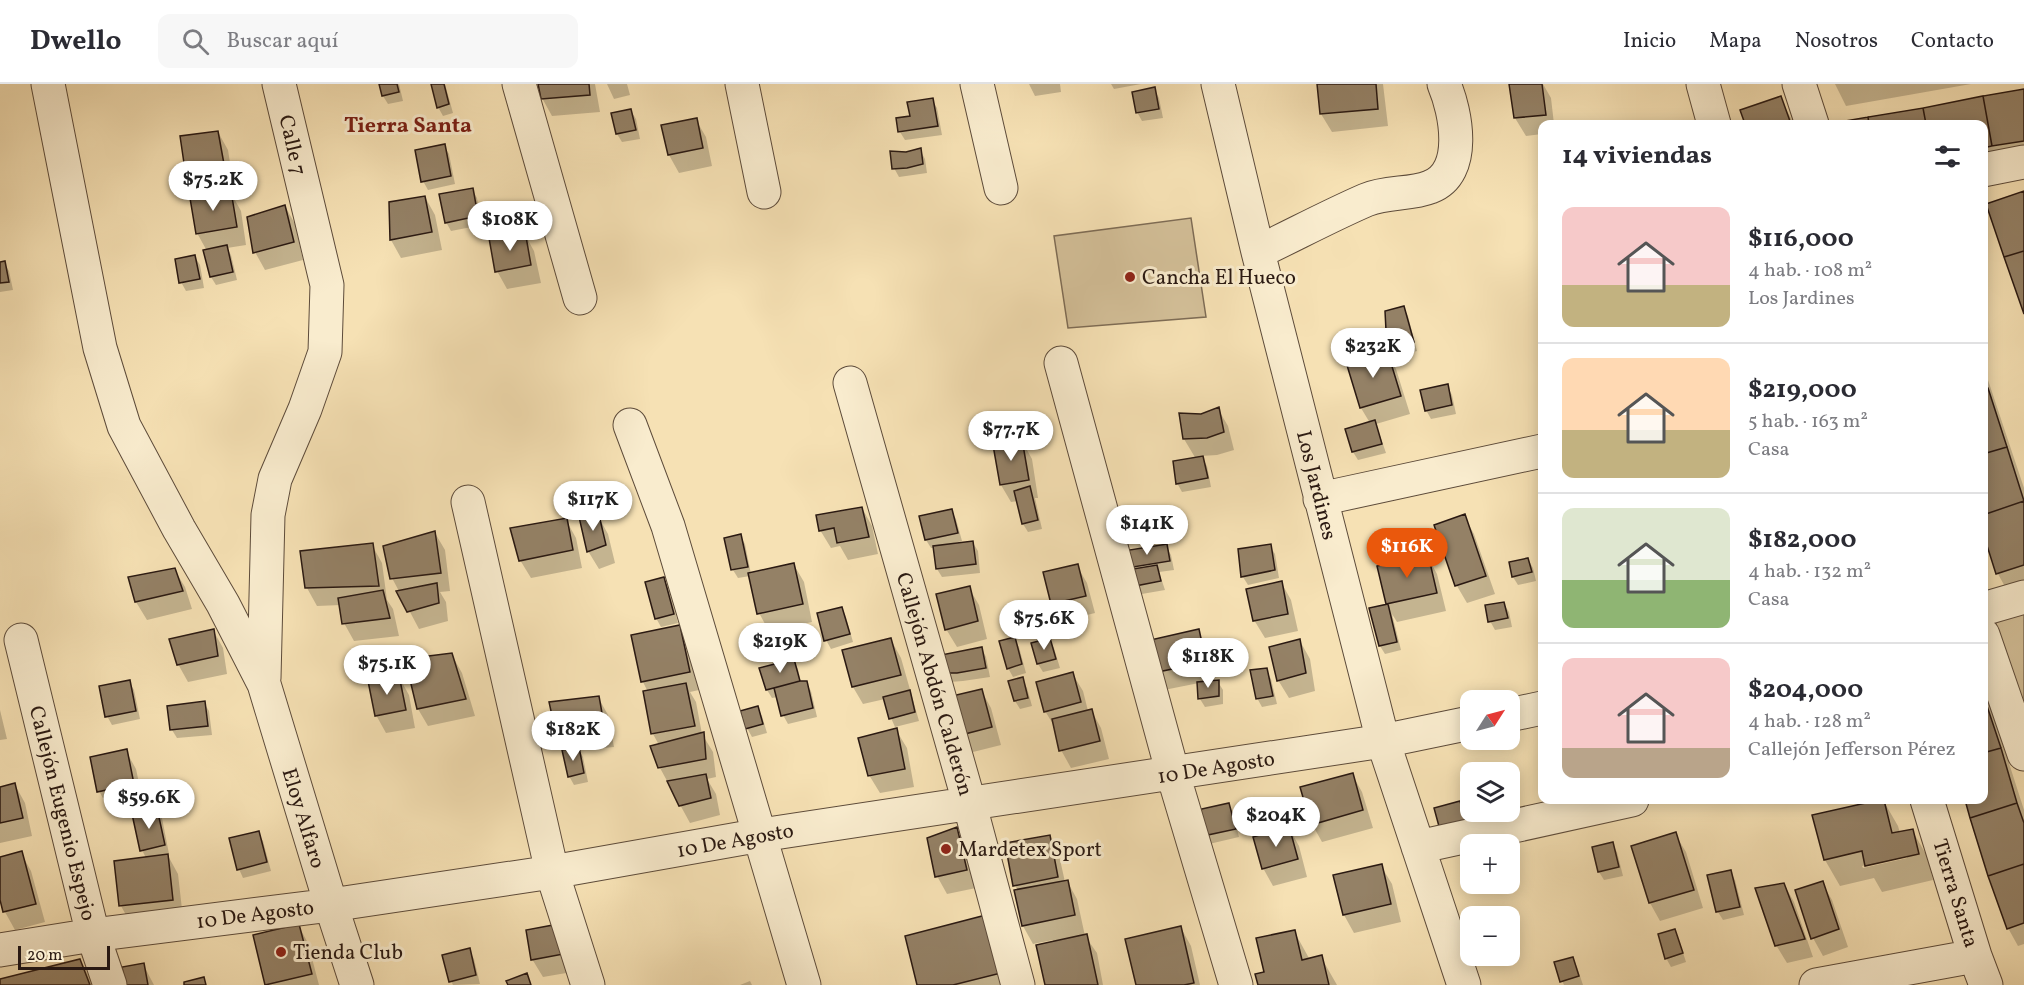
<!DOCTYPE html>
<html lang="es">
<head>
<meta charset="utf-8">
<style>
  body { margin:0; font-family:Vollkorn,serif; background:#f7f7f7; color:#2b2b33; height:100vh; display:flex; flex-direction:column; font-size:22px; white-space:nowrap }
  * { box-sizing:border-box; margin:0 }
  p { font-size:20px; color:#7c7c81 }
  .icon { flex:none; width:33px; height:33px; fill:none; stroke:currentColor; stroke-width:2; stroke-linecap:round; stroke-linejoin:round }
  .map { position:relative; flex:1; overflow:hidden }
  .sheet { position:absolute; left:1538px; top:36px; width:450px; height:684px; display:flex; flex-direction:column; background:#fff; border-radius:12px; box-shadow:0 3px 15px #0003 }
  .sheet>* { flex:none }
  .needle { width:39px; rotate:54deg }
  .tools { position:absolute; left:1460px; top:606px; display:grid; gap:12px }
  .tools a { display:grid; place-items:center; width:60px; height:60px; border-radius:12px; background:#fff; box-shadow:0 3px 15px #0003; font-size:30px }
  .scale { position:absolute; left:18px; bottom:15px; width:92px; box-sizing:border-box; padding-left:6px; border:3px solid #2a1912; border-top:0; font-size:16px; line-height:21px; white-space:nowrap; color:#2a1912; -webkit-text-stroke:4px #f9ecce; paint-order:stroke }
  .price { position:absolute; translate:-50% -51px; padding:0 14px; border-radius:21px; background:#fff; color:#222; font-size:20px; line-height:39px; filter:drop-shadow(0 2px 3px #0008) }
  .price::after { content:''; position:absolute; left:50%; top:36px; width:18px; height:14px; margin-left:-9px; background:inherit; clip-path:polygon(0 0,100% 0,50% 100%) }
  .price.active { background:#ea580c; color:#fff }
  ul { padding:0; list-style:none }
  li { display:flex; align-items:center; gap:18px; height:150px; padding:0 24px }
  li+li { border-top:2px solid #e1e1e2 }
  li span { display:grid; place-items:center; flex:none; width:168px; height:120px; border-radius:12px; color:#555 }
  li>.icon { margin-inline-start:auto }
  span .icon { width:72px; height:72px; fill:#fffc; stroke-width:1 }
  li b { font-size:26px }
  h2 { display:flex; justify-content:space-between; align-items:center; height:72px; padding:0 24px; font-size:26px }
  header { display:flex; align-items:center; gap:36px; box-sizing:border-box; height:84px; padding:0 30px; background:#fff; border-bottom:2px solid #e1e1e2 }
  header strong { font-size:28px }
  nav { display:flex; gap:33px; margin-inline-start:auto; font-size:21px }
  .search { width:420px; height:54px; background:#f7f7f7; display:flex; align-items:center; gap:15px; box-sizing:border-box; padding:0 21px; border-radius:12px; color:#7c7c81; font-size:22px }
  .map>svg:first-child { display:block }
</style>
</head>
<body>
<header>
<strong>Dwello</strong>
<div class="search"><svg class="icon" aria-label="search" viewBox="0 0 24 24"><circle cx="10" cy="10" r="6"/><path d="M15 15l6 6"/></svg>Buscar aquí</div>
<nav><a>Inicio</a><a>Mapa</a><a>Nosotros</a><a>Contacto</a></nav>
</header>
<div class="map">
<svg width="2024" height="901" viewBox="0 0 2024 901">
  <rect width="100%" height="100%" fill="#f6e1b4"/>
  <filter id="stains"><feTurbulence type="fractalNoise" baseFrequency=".00333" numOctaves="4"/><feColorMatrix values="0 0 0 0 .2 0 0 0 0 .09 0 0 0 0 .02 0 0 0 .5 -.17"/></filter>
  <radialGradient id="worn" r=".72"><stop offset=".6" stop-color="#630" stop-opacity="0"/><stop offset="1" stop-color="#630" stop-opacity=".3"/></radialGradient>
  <!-- green -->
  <path fill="#d3bf98" stroke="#7e6c55" stroke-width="1.5" d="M1191,134L1206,233L1068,244L1054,152Z
    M2024,529V621L1995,537Z"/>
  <!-- shadow -->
  <path fill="#0003" fill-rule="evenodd" d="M380,0H399L403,17L388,20L383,12Z
    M432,0H445L453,29L443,32L438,23Z
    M540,0H595L600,28L552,32L542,14Z
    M607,0H627L630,11L614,15Z
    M1029,0H1060L1061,8L1035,12Z
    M1111,0H1141L1114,5Z
    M1318,0H1383L1388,42L1332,48L1321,30Z
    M1511,0H1543L1551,14L1554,40H1542V50L1526,52L1515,34Z
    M1835,0H1971L1846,22Z
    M1154,5L1159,14L1163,34L1142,37L1137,28Z
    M2024,7V77L1983,84V40H1841V39Z
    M1780,14L1794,40H1746L1742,27Z
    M932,16L937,24L942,51L905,56L900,48L898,36L912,34Z
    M631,27L636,35L640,55L622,58L617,50L613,31Z
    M696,36L706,53L712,82L679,89L669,71L663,42Z
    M218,48L228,66L233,98L197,104L187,86L181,53Z
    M444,62L449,70L455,100L428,106L423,97Z
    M920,66L925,75L927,89L899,93L894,84L906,69Z
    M472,105L477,114L482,141L451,147L446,138Z
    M231,109L241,127L246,161L227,164L231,171L237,196L216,201L211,193L207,167L197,149Z
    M425,113L435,131L442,166L401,174L391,156L390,119Z
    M285,122L295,140L303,176L265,186L255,168Z
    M524,149L534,167L541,199L507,205L497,187Z
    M195,173L200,181L204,204L186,207L181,198Z
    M0,179H4L9,187L13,206L0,208Z
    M1403,223L1408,232L1417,267L1393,274L1388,266Z
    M1386,268L1396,285L1410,330L1376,340L1386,369L1358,376L1353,368L1347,346L1370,339L1361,324L1348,279Z
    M1983,281L2024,404V502L2008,508L1998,490L1983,445Z
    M1447,302L1452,311L1456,330L1431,335L1426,326Z
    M1218,325L1228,342L1234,366L1217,371L1201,372L1207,382L1211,403L1182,408L1177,399L1196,375L1184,355L1201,331Z
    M1022,357L1032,375L1038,414H1035L1042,445L1028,448L1023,440L1018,417L1011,418L1001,401Z
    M862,424L872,442L878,470L848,476L840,462L831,464L820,446Z
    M951,426L956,435L962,457L954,459V461L973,459L978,467L980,489L942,493L937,485L935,464H931L926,456L921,433Z
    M598,432L608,450L615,479L599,485L588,467Z
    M1464,432L1474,450L1495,510L1467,519L1457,502L1436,442Z
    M566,436L576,454L582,484L531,494L520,476Z
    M435,449L445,466L450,507L440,508L446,518L448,537L419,545L392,494Z
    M740,452L745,460L751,490L794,481L804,498L812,538L769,547L759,529L750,492L738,494L733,486Z
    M372,461L382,479L387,516L393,525L399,552L354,557L344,539L341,521L317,522L307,504Z
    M1166,462L1171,471L1174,486L1159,488L1165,506L1136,511L1129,484Z
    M1270,462L1275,470L1279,494L1248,501L1243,493Z
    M1427,472L1437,490L1446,527L1397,538L1392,530L1401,566L1385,570L1380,562L1387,520Z
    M1528,475L1533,484L1536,497L1518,501L1513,493Z
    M1077,482L1087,499L1095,529L1063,537L1053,520L1045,489Z
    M174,485L185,503L192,525L147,536L136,518L130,494Z
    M664,495L669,504L678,539L661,543L656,534Z
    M1281,498L1291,516L1298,547L1265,554L1254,536Z
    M969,504L979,521L987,555L957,563L946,545Z
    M1504,520L1509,528L1512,543L1495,546L1490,537Z
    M842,524L846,533L853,558L831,565L826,556Z
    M679,542L690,560L699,606L690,608L696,618L702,650L713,668L716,693L707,695L716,710L720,731L690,739L660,684L652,663L659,661L653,650L648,608L643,598L633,552Z
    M213,546L223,564L227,590L188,598L178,580Z
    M1198,547L1208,565L1215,598H1218L1223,606V620L1205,623L1200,615L1199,599L1164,606L1154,588Z
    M1014,554L1019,563L1026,589L1013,593L1008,584Z
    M891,556L901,574L919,637L895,643L891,634L885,615L863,620L853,603Z
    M1049,556L1054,564L1060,584L1043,588L1038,580L1032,560Z
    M1300,557L1310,575L1315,607L1289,614L1278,596Z
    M982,565L986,573L990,593L963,597L950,598L942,572Z
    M452,571L462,589L475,632L428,642L418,625Z
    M793,576L798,585L801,599H806L811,607L817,633L788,640L783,631L778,613L772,614L767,606L761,585Z
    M1266,586L1271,595L1277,620L1262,623L1257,614Z
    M1072,589L1083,607L1088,627L1091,626L1101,644L1109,675L1071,684L1061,666L1056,645L1045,627Z
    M399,593L409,611L415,644L386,649L376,631Z
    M1022,595L1027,604L1032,622L1020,625L1015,617Z
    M129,598L134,606L140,635L112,641L107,632Z
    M1983,598L2024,726V860L2018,862L2008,844L1966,716H1983Z
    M981,606L991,624L1001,661L973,668L963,650Z
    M598,613L608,631L614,663L579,666L583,673L588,698L574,701L569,692L568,666L558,649Z
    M204,619L209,627L212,651L177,654L172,646L169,623Z
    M757,624L762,632L767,649L752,653L747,644Z
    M0,626L7,655L0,656Z
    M896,646L907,664L914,703L880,709L869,691Z
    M126,667L136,685L143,718L109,725L99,707Z
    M1352,690L1362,708L1373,744L1322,758L1312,740Z
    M15,701L25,719L32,752L0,759V704Z
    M1883,716L1898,742L1900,749L1912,746L1927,772L1933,796L1882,808L1874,794L1840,802L1825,776L1814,732ZM1907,771V774L1863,784L1862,782Z
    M1228,720L1233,729L1239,753L1209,760L1204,751Z
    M157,726L162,734L169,770H167L178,790L183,834L131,840L121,822L146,774L142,766Z
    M1289,744L1299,762L1307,793L1273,802L1263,784Z
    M956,745L966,762L976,804L947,810L937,792Z
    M258,749L263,757L271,787L243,794L239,785Z
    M1675,750L1686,768L1703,824L1660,837L1650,819L1633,763Z
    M1049,753L1059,771L1065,798L1067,797L1077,815L1085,852L1097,869L1103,901H1046L1053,856L1033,860L1023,842L1016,808L1018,807L1015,801Z
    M1612,760L1617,768L1623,792L1604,796L1599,788Z
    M21,769L31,787L45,838L15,846L5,828L0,810V775Z
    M1381,782L1392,800L1401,838L1354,849L1344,831L1335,792Z
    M1730,787L1735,796L1744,831L1723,836L1718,828L1709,792Z
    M1822,799L1832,816L1848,863L1823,872L1813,854Z
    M1784,800L1794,818L1813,873L1787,879L1776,861Z
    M985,832L1011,901H919Z
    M298,841L308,859L319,901H267L254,852Z
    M563,841L578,887L543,893L532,875Z
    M1181,844L1191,862L1200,901H1138Z
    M1294,847L1310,876L1321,873L1337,901H1259Z
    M1674,847L1679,856L1686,878L1671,883L1666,874Z
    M469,866L474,875L480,900L453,901L451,897Z
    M1572,874L1577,883L1583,901H1564L1562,897Z
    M80,876L94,901H0V896Z
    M143,880L154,901H127Z
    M750,897L752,901H726H740Z"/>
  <!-- building -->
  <path fill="#948166" stroke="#2a1912" stroke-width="1.5" d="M379,0H397L399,8L382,12Z
    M431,0H444L449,20L437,24Z
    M538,0H589L590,11L541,15Z
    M1317,0H1376L1378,25L1320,30Z
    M1509,0H1542L1546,31L1514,34Z
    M1155,3L1159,25L1136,29L1132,8Z
    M2024,5V57L1992,62L1983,12Z
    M1781,12L1791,40H1745L1740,26Z
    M1983,12L1992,62L1983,64V40H1926L1923,24Z
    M933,14L938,42L898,48L896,34L910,32L907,18Z
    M1923,24L1926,40H1869L1868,33Z
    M631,25L636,46L616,50L611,29Z
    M1868,33L1869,40H1840L1839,38Z
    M697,34L703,64L668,71L661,41Z
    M218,47L224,80L185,86L180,52Z
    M445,60L451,92L421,98L415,66Z
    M921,64L923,80L907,84L892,85L890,67L906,68Z
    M473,104L478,132L445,139L439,110Z
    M231,107L237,143L196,150L190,114Z
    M2024,107V167L2004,173L1986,120Z
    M425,112L432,148L390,156L389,118Z
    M285,121L294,158L253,169L247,133Z
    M525,147L531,181L495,188L489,154Z
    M227,161L233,188L210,193L203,166Z
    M2024,167V230L2004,173Z
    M195,171L200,195L179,199L175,175Z
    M5,177L9,198L0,199V178Z
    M1404,222L1414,258L1387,266L1385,227Z
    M1387,266L1401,312L1360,324L1346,278Z
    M1448,300L1452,321L1425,327L1420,306Z
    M1988,304L2007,363L1983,370V305Z
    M1219,323L1224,348L1207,354L1183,355L1179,329L1201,330Z
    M1375,336L1382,360L1352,368L1345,345Z
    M1022,355L1029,396L1000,401L993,361Z
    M2007,363L2024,417L1983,431V370Z
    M1203,372L1208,394L1176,400L1173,377Z
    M1030,402L1038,436L1022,440L1014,407Z
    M2024,417V481L1996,490L1983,449V431Z
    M862,423L869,453L837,459L834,444L819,447L816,431Z
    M952,425L958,449L925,456L919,432Z
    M1465,430L1486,492L1455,502L1434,441Z
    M599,431L606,461L587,468L579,433Z
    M567,434L573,466L519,477L510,444Z
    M435,447L441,489L390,495L383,462Z
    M741,450L748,483L731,486L724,454Z
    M973,457L976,480L936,485L933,462Z
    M373,459L379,502L305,504L300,467Z
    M1167,460L1170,477L1127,484L1123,467Z
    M1271,460L1275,486L1241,493L1238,465Z
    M1428,470L1437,509L1386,520L1377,482Z
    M1528,474L1532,488L1512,493L1509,478Z
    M794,479L803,520L757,530L748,489Z
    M1078,480L1086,512L1051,520L1043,488Z
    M1157,481L1161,497L1130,503L1127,486Z
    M175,484L183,507L135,518L128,493Z
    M664,493L674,530L655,535L645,498Z
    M1282,497L1288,530L1253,537L1246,505Z
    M437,499L439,519L407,528L396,507Z
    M970,502L978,537L945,546L936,510Z
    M383,506L390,534L342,540L338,514Z
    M1504,518L1508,534L1488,538L1485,521Z
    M1388,520L1397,558L1379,562L1369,524Z
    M842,523L850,550L824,557L817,529Z
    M680,541L690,588L641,598L631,551Z
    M214,545L218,572L177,581L169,555Z
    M1199,545L1206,578L1153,589L1146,557Z
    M1015,553L1022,580L1007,585L999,557Z
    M891,554L901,591L852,603L842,566Z
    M1050,554L1056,575L1037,580L1031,559Z
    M1300,555L1306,589L1277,597L1269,563Z
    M982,563L986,584L957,589H943L941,571Z
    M452,569L466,615L417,625L405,575Z
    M794,575L800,597L766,606L759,584Z
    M1267,584L1273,612L1256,615L1250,586Z
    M1073,588L1081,618L1044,628L1036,598Z
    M399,591L406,626L375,632L368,597Z
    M1023,593L1028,614L1014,617L1008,597Z
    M130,596L136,627L105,633L99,602Z
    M1219,596V612L1198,615L1197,598Z
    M800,597H807L813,624L781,632L774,604Z
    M686,599L695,642L651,650L643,607Z
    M982,605L992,643L961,651L952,612Z
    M910,606L915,628L889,635L883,613Z
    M1983,610L2001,664L1983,669Z
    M599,612L605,646L556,650L549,618Z
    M205,617L208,642L170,646L167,622Z
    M758,622L763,640L745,645L740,627Z
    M1092,625L1100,657L1059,667L1052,635Z
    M897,644L905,685L868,692L858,654Z
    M704,648L706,675L658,684L650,662Z
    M579,663L584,689L568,693L562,666Z
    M2001,664L2017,719L1970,734L1965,716H1983V669Z
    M127,665L134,700L97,708L90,673Z
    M1353,689L1363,726L1311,741L1300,703Z
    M706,690L711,714L679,722L667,697Z
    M15,699L23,734L0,739V703Z
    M1879,716H1884L1892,749L1913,745L1919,770L1865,782L1862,767L1824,776L1812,731Z
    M1460,717L1466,739L1440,746L1434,724Z
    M1229,719L1236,745L1203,752L1197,726Z
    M2017,719L2024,739V780L1988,792L1970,734Z
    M157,724L165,761L140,767L132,730Z
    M1289,742L1298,775L1262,785L1253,753Z
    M957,743L967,786L935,793L927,754Z
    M259,747L267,778L237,786L229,754Z
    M1676,748L1694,806L1649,819L1631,762Z
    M1050,751L1058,793L1013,802L1005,759Z
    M1613,758L1619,783L1598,788L1592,763Z
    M22,767L36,820L3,828L0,816V773Z
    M168,770L173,816L119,822L114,777Z
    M1382,780L1391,820L1343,831L1333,791Z
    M2024,780V839L2007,845L1988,792Z
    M1731,786L1740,823L1716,828L1707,791Z
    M1068,796L1075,831L1022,842L1014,806Z
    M1823,797L1839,845L1811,855L1795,806Z
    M1784,799L1805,855L1775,862L1755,804Z
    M986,831L1001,889L953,901H917L905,852Z
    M564,839L569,869L531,876L526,846Z
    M299,840L312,890L265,901L253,851Z
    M1181,842L1194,899L1184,901H1136L1125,855Z
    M1675,845L1683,869L1665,875L1658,850Z
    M1295,846L1302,876L1322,871L1329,901H1258L1255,890L1264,888L1256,854Z
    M1087,850L1098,901H1045L1036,861Z
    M470,864L476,891L449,898L442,871Z
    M1573,873L1579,892L1560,898L1554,878Z
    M80,875L90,901H0V895Z
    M144,879L148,901H125L122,883Z
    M527,889L531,901H508L506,897Z
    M204,893L206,901H184V898Z"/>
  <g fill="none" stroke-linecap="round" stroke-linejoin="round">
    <!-- minor casing -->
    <g stroke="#5d4b3a" stroke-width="35">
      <path id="minor" d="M48,0L100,264L124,342L179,445L223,520L264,600L331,821L357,901
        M519,0L580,214
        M742,0L764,108
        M977,0L1001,104
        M1218,0L1258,168L1383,657L1464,901
        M1703,0L1714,40
        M1799,0L1812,40
        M1983,86L2024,78
        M1258,168C1294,151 1329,132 1366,116C1387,107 1410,111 1430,103C1468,89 1456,28 1444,0
        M1061,279L1173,690L1236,901
        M850,299L969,718L1018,901
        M630,341L668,442L804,901
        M1320,415L1542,367
        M468,418L552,788L588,901
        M1983,525L2024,513
        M1983,551L2024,670
        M21,556L93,851L110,901
        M264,594L268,431L275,395L305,325L325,268L327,201L279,0
        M1509,631L1542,624
        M1927,716L1975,872L1986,901
        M1418,763L1632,716
        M0,866L93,851L331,821L552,788L761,751L1383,657L1470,639
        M1816,901L1975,872"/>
    </g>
    <!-- minor -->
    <use href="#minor" stroke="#f9ecce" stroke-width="33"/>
  </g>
  <!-- markers -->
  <g fill="#8f2418" stroke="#f9ecce" stroke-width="2">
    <circle cx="1130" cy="193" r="6"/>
    <circle cx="946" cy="765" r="6"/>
    <circle cx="281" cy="868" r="6"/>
  </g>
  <g text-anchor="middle" stroke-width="6" stroke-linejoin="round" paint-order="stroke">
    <!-- street labels -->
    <g font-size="21" fill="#2a1912" stroke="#f9ecce">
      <text transform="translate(293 61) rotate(77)" y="7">Calle 7</text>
      <text transform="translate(1317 401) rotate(76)" y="7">Los Jardines</text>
      <text transform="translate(935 600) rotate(74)" y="7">Callejón Abdón Calderón</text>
      <text transform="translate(1216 683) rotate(-9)" y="7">10 De Agosto</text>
      <text transform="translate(63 729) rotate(76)" y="7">Callejón Eugenio Espejo</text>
      <text transform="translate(304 734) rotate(73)" y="7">Eloy Alfaro</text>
      <text transform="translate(735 756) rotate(-10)" y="7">10 De Agosto</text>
      <text transform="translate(1956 809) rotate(73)" y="7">Tierra Santa</text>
      <text transform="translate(255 830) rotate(-7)" y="7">10 De Agosto</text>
    </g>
    <!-- poi labels -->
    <g font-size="21" fill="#2a1912" stroke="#f9ecce" text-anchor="start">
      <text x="1142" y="200">Cancha El Hueco</text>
      <text x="958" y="772">Mardetex Sport</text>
      <text x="293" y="875">Tienda Club</text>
    </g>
    <!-- neighbourhood labels -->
    <g font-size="22" font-weight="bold" fill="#7a1f14" stroke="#f9ecce">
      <text x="408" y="48">Tierra Santa</text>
    </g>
  </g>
  <rect width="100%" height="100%" filter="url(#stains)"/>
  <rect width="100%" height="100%" fill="url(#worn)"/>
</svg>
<div class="tools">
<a><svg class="needle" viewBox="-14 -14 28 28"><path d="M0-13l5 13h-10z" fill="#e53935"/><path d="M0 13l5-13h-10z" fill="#7c7c81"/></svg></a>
<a><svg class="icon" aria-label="layers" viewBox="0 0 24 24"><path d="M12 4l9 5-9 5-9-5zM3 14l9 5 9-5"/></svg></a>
<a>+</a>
<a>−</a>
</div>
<div class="scale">20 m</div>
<b class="price" style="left:213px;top:128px">$75.2K</b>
<b class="price" style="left:510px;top:168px">$108K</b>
<b class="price" style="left:1373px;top:295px">$232K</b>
<b class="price" style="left:1011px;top:378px">$77.7K</b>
<b class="price" style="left:593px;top:448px">$117K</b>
<b class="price" style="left:1147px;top:472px">$141K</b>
<b class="price active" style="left:1407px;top:495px">$116K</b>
<b class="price" style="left:1044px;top:567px">$75.6K</b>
<b class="price" style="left:780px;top:590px">$219K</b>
<b class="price" style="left:1208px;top:605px">$118K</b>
<b class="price" style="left:387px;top:612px">$75.1K</b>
<b class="price" style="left:573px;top:678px">$182K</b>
<b class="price" style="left:149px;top:746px">$59.6K</b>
<b class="price" style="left:1276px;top:764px">$204K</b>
<section class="sheet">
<h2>14 viviendas<svg class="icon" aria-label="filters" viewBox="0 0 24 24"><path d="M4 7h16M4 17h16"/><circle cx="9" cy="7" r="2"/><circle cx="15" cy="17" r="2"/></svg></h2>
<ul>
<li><span style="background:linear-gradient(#f6c9c9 65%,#c2b280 0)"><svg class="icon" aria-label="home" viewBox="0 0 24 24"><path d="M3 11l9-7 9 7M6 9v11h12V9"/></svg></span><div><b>$116,000</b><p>4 hab. · 108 m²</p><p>Los Jardines</p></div></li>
<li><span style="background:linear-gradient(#ffd9b3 60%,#c2b280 0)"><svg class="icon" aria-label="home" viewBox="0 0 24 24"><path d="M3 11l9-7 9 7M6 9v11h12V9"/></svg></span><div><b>$219,000</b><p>5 hab. · 163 m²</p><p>Casa</p></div></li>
<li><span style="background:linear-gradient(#dfe7d0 60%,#8fb573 0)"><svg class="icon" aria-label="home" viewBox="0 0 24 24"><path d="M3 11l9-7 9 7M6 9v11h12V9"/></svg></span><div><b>$182,000</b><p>4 hab. · 132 m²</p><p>Casa</p></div></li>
<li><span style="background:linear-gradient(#f6c9c9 75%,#b9a48a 0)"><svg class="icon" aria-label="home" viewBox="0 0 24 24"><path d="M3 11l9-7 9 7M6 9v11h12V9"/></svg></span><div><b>$204,000</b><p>4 hab. · 128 m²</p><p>Callejón Jefferson Pérez</p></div></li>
</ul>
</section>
</div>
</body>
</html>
